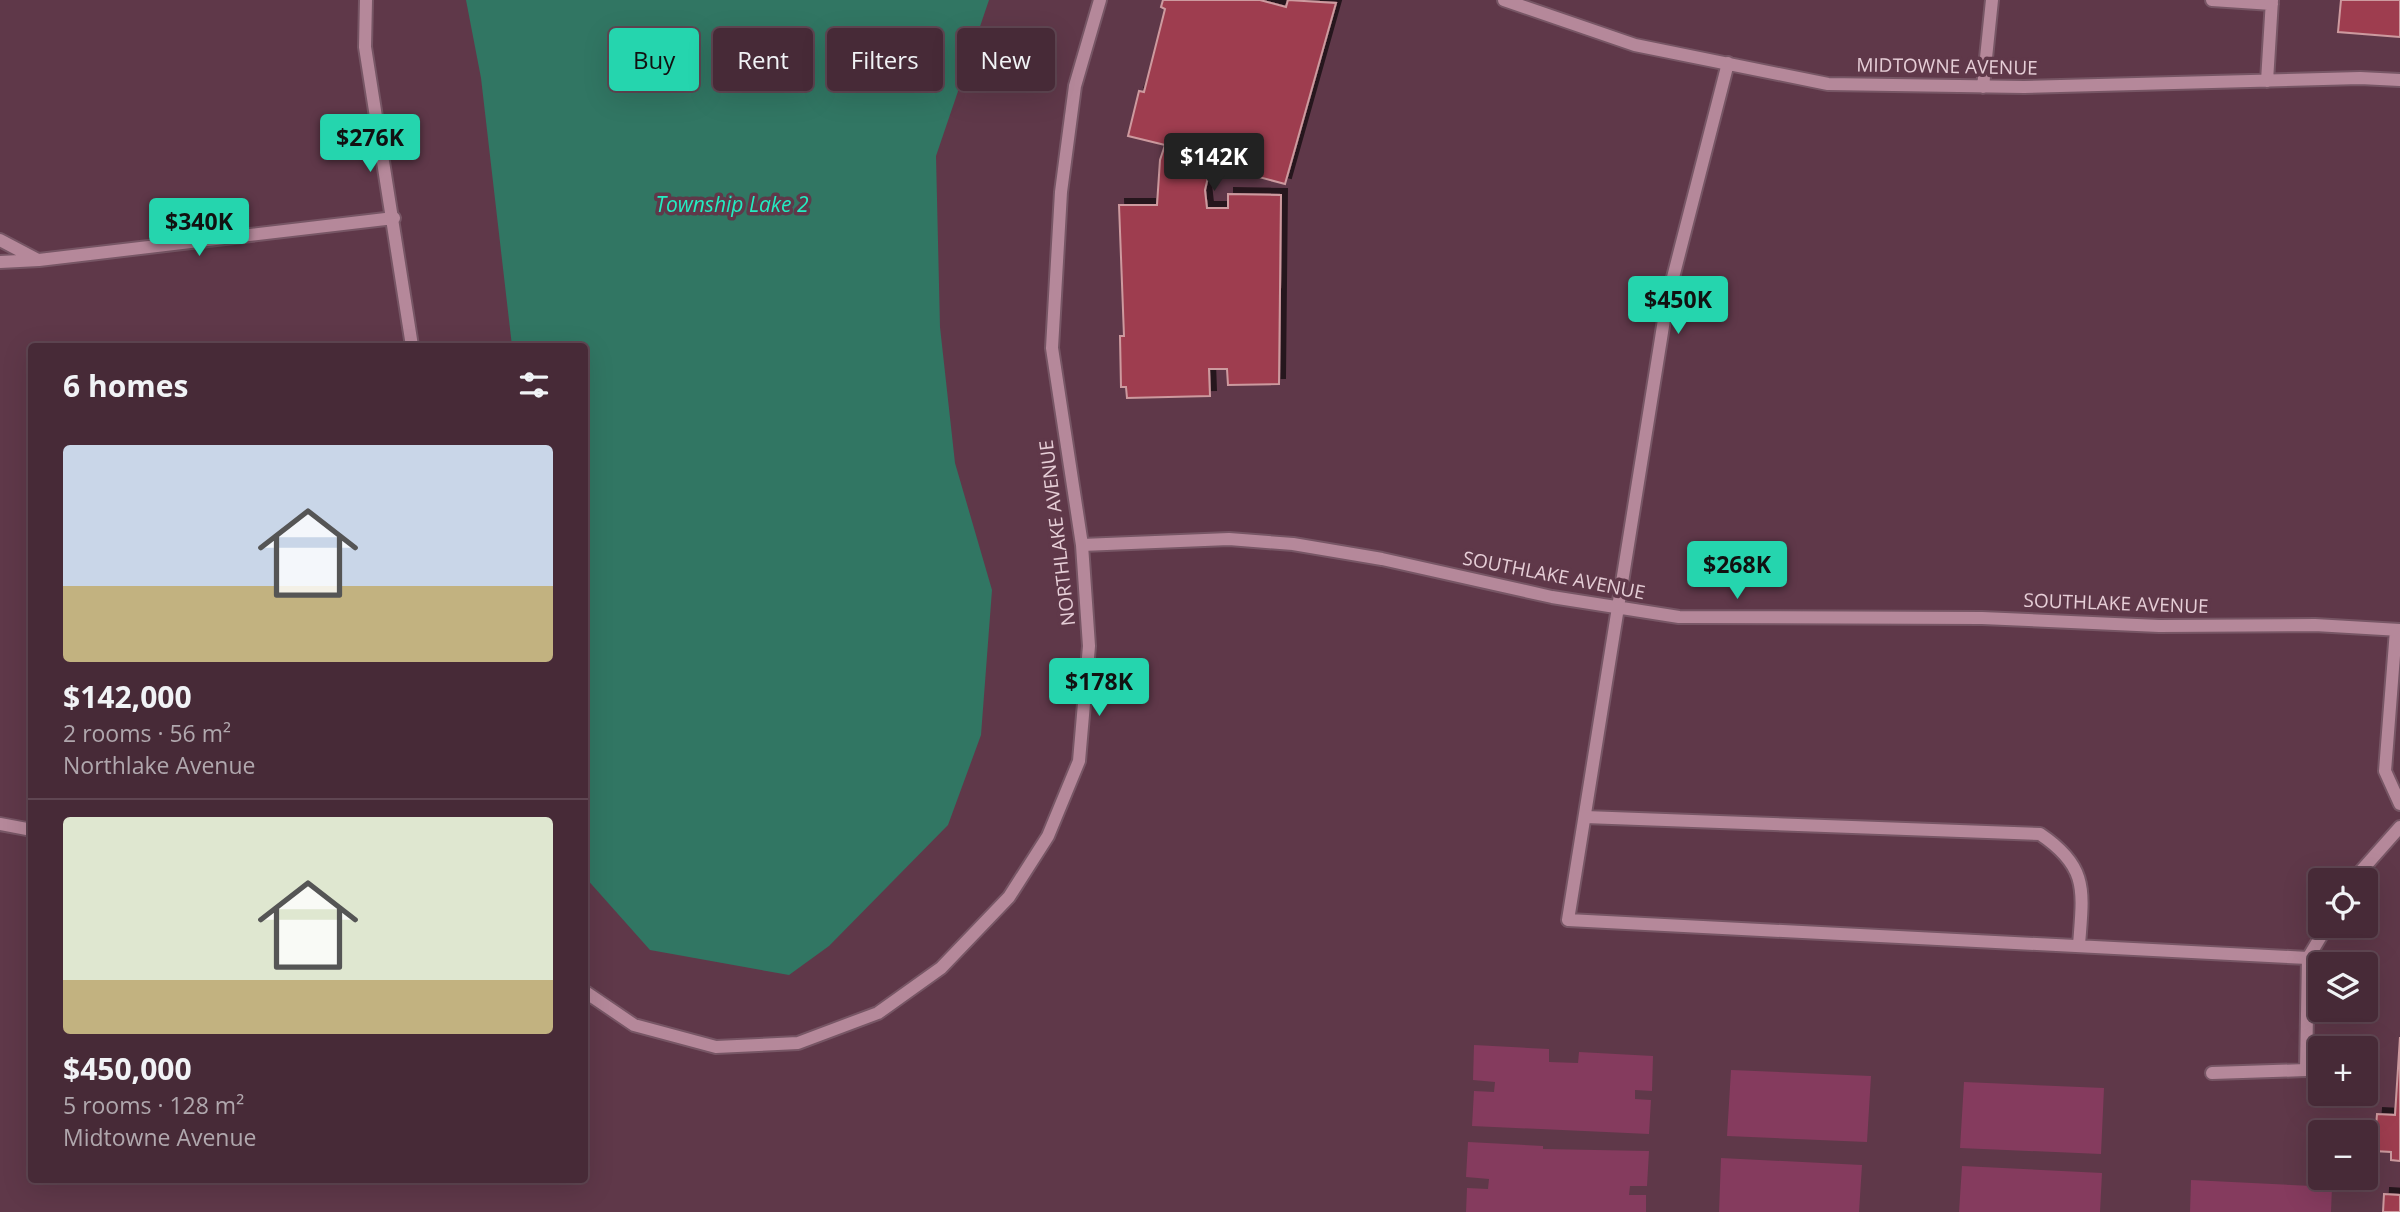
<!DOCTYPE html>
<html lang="en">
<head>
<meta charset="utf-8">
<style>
  body { margin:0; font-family:"Open Sans",sans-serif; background:#4e323f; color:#f1f3f6; height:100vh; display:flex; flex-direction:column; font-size:26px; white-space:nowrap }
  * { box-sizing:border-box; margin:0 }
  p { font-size:23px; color:#b0a7ad }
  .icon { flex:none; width:38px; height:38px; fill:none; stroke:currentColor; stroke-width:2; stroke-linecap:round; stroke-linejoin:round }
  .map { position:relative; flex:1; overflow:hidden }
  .drawer { position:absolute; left:28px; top:343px; width:560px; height:840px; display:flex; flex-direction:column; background:#472a37; border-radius:7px; box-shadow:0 7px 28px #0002,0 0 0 2px #5f4652 }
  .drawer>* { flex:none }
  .guide { position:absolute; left:609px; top:28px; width:665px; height:63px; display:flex; gap:14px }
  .controls { position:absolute; left:2308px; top:868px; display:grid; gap:14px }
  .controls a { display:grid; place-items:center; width:70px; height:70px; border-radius:7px; background:#472a37; box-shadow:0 7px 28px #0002,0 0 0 2px #5f4652; font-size:35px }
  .price { position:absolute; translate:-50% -60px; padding:0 16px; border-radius:7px; background:#25d5ae; color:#111; font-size:23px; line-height:46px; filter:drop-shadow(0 2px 4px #0008) }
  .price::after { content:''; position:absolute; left:50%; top:42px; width:21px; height:16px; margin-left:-10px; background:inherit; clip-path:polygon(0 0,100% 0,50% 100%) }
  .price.current { background:#222; color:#fff }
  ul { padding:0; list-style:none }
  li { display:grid; align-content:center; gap:14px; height:371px; padding:0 35px }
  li+li { border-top:2px solid #5f4652 }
  li span { display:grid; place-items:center; height:217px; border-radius:7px; color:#555 }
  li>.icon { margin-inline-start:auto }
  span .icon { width:126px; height:126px; fill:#fffc; stroke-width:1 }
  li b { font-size:30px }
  h2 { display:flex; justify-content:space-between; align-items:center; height:84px; padding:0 35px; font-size:30px }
  .chip { padding:0 24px; border-radius:7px; background:#472a37; box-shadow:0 7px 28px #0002,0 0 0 2px #5f4652; font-size:24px; line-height:63px }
  .chip.current { background:#25d5ae; color:#111 }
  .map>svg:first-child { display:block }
</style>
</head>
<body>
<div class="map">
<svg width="2400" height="1212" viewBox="0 0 2400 1212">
  <defs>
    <filter id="shadow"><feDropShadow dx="6" dy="-6" stdDeviation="0" flood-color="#0009"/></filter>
  </defs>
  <rect width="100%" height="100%" fill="#5f3849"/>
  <!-- green -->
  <path fill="#853b5e" d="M1474,1045L1549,1049V1062L1578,1063L1579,1052L1653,1056L1652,1091L1635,1090V1099L1651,1100L1649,1134L1472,1126L1474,1091L1494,1092L1495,1082L1473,1080Z
    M1731,1070L1871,1076L1867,1142L1727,1136Z
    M1964,1082L2104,1088L2101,1154L1960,1148Z
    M1468,1142L1543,1146V1149L1649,1151L1647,1186H1630L1629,1195H1646V1212H1466L1467,1188L1488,1189L1489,1179L1466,1177Z
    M1721,1158L1862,1165L1859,1212H1719Z
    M1962,1166L2102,1173L2100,1212H1959Z
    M2191,1180L2332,1187L2331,1212H2190Z"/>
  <!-- water -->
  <path fill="#317663" d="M466,0H989L936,156L940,327L955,463L992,590L981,735L948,825L829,946L789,975L650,950L585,877L584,346H512L481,78Z"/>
  <!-- building -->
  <path fill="#9e3e4f" stroke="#cd9a9f" stroke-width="2" filter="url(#shadow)" d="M1163,0H1260L1286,7L1288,0L1336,3L1285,184L1244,173L1248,154L1216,143L1205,190L1207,208H1228V194L1281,195L1279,384L1228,385L1227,369H1209L1210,396L1127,398L1126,387H1121L1120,336H1124L1119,205H1157L1160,160L1165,145L1128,136L1139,91L1144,92L1165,9L1161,7Z
    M2341,0H2400V37L2338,32Z
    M2400,1037V1161L2391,1160V1152L2374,1151L2377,1114L2395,1115Z
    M2384,1194L2400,1195V1212H2383Z"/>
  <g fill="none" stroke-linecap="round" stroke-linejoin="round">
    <!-- minor casing -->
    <g stroke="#775665" stroke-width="16">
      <path id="minor" d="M366,0L365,47L412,346
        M1504,0L1635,45L1828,84L2024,87L2360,78L2400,80
        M2212,0L2272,4
        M1728,63L1667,301L1568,920L2308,958
        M2267,81L2272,0
        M1983,87L1992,0
        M0,240L38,260
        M0,262L39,260L394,218
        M1082,545L1229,539L1293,544L1382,559L1552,597L1679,617L1982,618L2159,626L2315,625L2400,630
        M2396,630L2385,771L2400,804
        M1585,817L2040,834C2089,867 2083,891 2079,945
        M0,824L32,830
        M2353,880L2400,827
        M584,991L634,1025L716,1047L798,1043L878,1013L941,968L1009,897L1048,836L1079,761L1089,646L1082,545L1052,348L1061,192L1075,86L1100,0
        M2212,1073L2306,1070L2308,958L2327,926"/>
    </g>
    <!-- minor -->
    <use href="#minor" stroke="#b5889a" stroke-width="12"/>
  </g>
  <g text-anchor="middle" stroke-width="7" stroke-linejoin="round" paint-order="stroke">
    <!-- street labels -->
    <g font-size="19" fill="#e6ced7" stroke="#5f3849">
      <text transform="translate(1947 66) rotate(1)" y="7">MIDTOWNE AVENUE</text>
      <text transform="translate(1057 533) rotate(-97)" y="7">NORTHLAKE AVENUE</text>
      <text transform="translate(1554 575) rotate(11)" y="7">SOUTHLAKE AVENUE</text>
      <text transform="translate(2116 603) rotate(2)" y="7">SOUTHLAKE AVENUE</text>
    </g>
    <!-- water labels -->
    <g font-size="21" font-style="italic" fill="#23edc2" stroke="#5f3849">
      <text x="732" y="212">Township Lake 2</text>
    </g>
  </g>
</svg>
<div class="controls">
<a><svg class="icon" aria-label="locate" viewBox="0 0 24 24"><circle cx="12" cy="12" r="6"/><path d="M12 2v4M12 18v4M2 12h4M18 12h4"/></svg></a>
<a><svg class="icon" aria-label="layers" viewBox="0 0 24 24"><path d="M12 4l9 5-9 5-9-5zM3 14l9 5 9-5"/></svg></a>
<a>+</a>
<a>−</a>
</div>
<b class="price" style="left:370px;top:174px">$276K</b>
<b class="price current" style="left:1214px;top:193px">$142K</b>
<b class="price" style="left:199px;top:258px">$340K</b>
<b class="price" style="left:1678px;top:336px">$450K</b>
<b class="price" style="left:1737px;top:601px">$268K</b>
<b class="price" style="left:1099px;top:718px">$178K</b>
<div class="guide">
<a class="chip current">Buy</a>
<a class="chip">Rent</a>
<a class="chip">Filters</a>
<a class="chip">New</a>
</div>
<section class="drawer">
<h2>6 homes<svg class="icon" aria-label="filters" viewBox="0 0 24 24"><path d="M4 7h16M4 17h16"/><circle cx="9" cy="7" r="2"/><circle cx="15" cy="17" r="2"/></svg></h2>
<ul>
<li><span style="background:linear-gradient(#c9d6e8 65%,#c2b280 0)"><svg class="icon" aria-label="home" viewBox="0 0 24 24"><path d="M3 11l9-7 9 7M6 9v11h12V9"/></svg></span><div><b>$142,000</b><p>2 rooms · 56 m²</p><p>Northlake Avenue</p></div></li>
<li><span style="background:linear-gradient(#dfe7d0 75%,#c2b280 0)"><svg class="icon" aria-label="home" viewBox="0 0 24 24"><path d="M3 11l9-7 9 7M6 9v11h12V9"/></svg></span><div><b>$450,000</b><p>5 rooms · 128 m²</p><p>Midtowne Avenue</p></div></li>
</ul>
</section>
</div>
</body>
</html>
